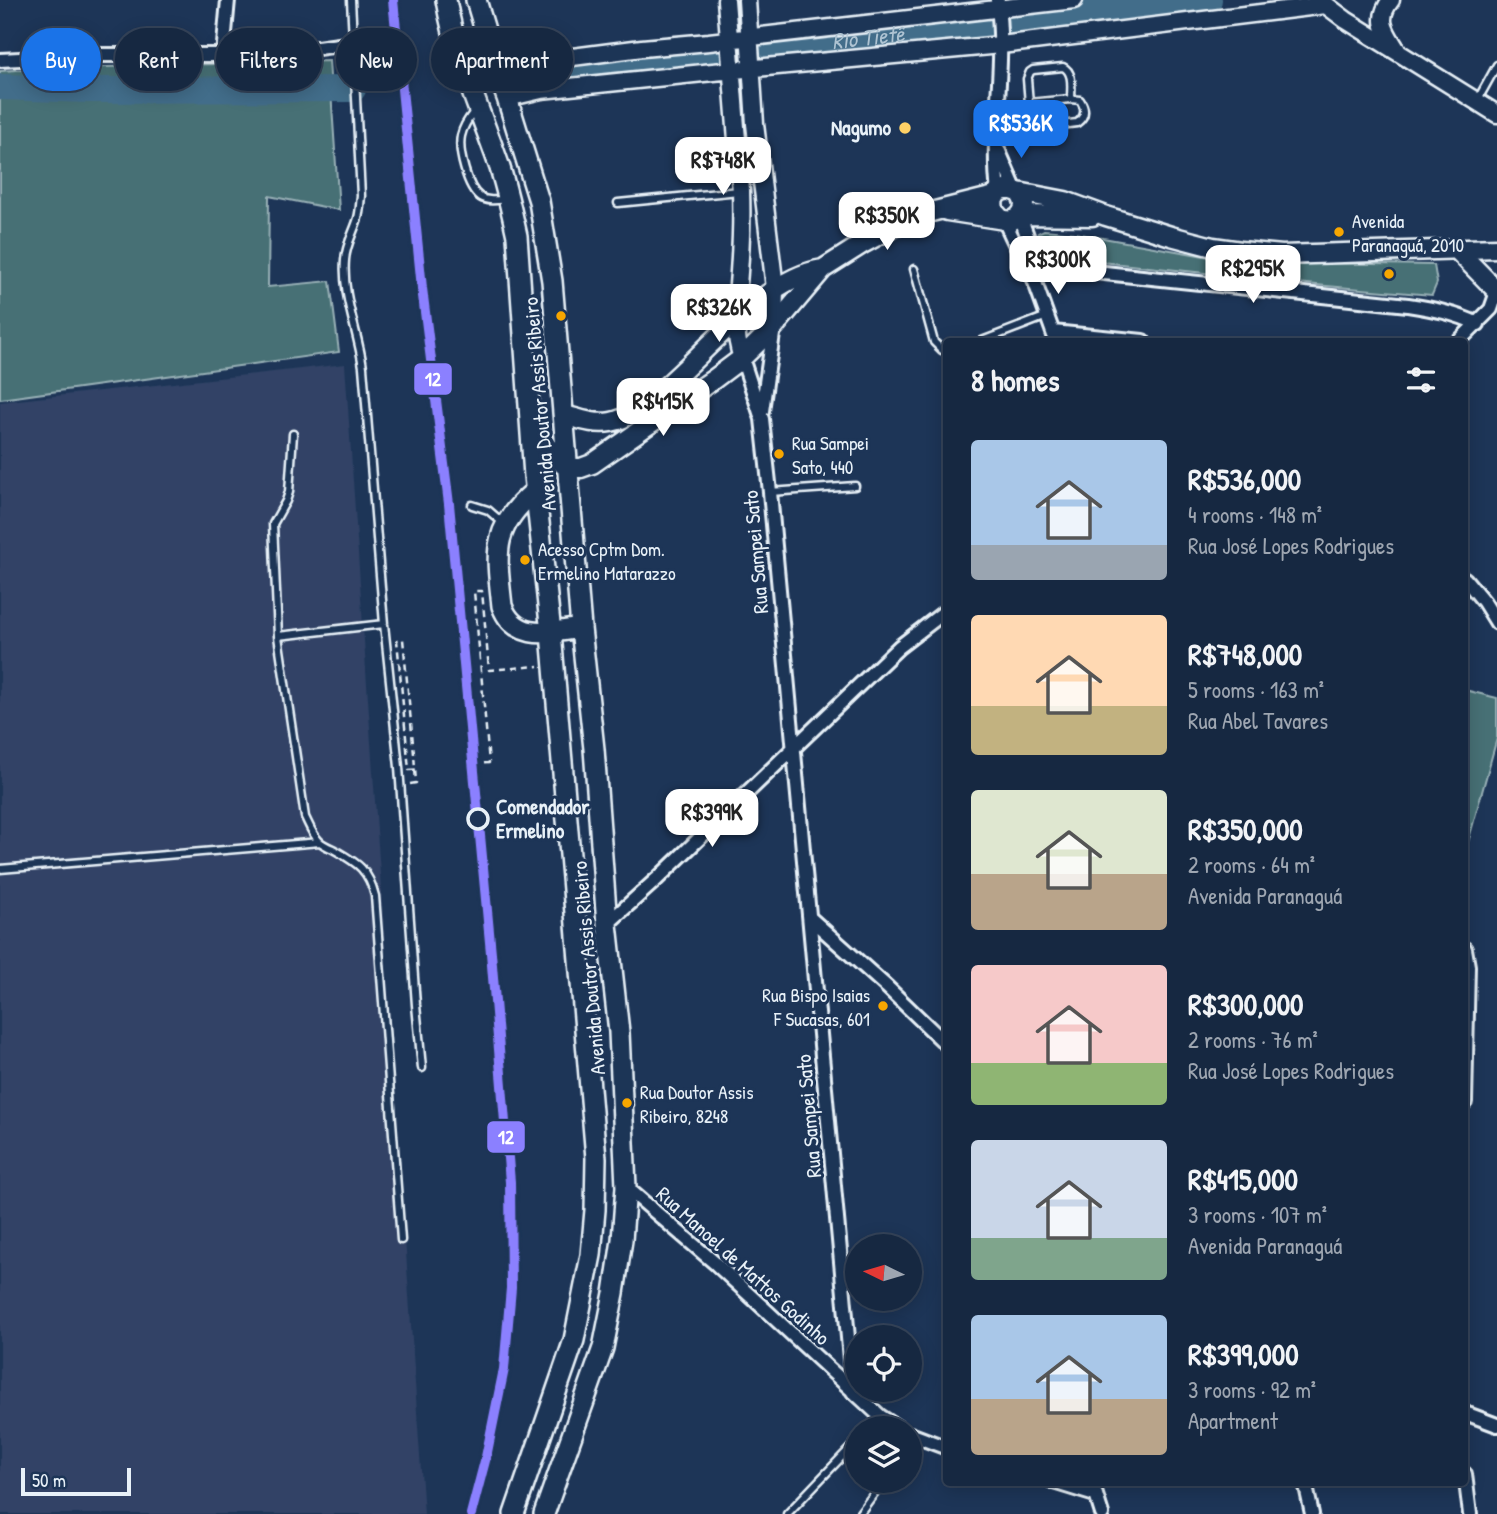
<!DOCTYPE html>
<html lang="en">
<head>
<meta charset="utf-8">
<style>
  body { margin:0; font-family:"Patrick Hand",sans-serif; background:#1f3048; color:#f1f3f6; height:100vh; display:flex; flex-direction:column; font-size:26px; white-space:nowrap }
  * { box-sizing:border-box; margin:0 }
  p { font-size:23px; color:#9ea6b1 }
  .icon { flex:none; width:38px; height:38px; fill:none; stroke:currentColor; stroke-width:2; stroke-linecap:round; stroke-linejoin:round }
  .map { position:relative; flex:1; overflow:hidden }
  .side { position:absolute; left:943px; top:338px; width:525px; height:1148px; display:flex; flex-direction:column; background:#162841; border-radius:7px; box-shadow:0 4px 18px #0003,0 0 0 2px #35445a }
  .side>* { flex:none }
  .hud { position:absolute; left:21px; top:28px; width:665px; height:63px; display:flex; gap:14px }
  .needle { width:46px; rotate:275deg }
  .tools { position:absolute; left:845px; top:1234px; display:grid; gap:14px }
  .tools a { display:grid; place-items:center; width:77px; height:77px; border-radius:50%; background:#162841; box-shadow:0 4px 18px #0003,0 0 0 2px #35445a; font-size:35px }
  .scale { position:absolute; left:21px; bottom:18px; width:110px; box-sizing:border-box; padding-left:7px; border:4px solid #e8f1f8; border-top:0; font-size:19px; line-height:24px; white-space:nowrap; color:#e8f1f8; -webkit-text-stroke:5px #1d3557; paint-order:stroke }
  .price { position:absolute; translate:-50% -60px; padding:0 16px; border-radius:14px; background:#fff; color:#222; font-size:23px; line-height:46px; filter:drop-shadow(0 2px 4px #0008) }
  .price::after { content:''; position:absolute; left:50%; top:42px; width:21px; height:16px; margin-left:-10px; background:inherit; clip-path:polygon(0 0,100% 0,50% 100%) }
  .price.on { background:#1a73e8; color:#fff }
  ul { padding:0; list-style:none }
  li { display:flex; align-items:center; gap:21px; height:175px; padding:0 28px }
  li span { display:grid; place-items:center; flex:none; width:196px; height:140px; border-radius:7px; color:#555 }
  li>.icon { margin-inline-start:auto }
  span .icon { width:84px; height:84px; fill:#fffc; stroke-width:1 }
  li b { font-size:30px }
  h2 { display:flex; justify-content:space-between; align-items:center; height:84px; padding:0 28px; font-size:30px }
  .tag { padding:0 24px; border-radius:32px; background:#162841; box-shadow:0 4px 18px #0003,0 0 0 2px #35445a; font-size:24px; line-height:63px }
  .tag.on { background:#1a73e8; color:#fff }
  .map>svg:first-child { display:block }
</style>
</head>
<body>
<div class="map">
<svg width="1497" height="1514" viewBox="0 0 1497 1514">
  <rect width="100%" height="100%" fill="#1d3557"/>
  <filter id="ink" filterUnits="userSpaceOnUse"><feTurbulence type="fractalNoise" baseFrequency=".0143" numOctaves="2"/><feDisplacementMap in="SourceGraphic" scale="14" xChannelSelector="R" yChannelSelector="G"/><feConvolveMatrix kernelMatrix="1 2 1 2 8 2 1 2 1" color-interpolation-filters="sRGB"/></filter>
  <g filter="url(#ink)">
    <!-- built -->
    <path fill="#304366" d="M345,364L424,1514H0V402Z"/>
    <!-- green -->
    <path fill="#477075" stroke="#98b0b6" stroke-width="2" d="M329,61L339,210L269,196L268,287L330,281L339,352L0,399V71L33,69Z
      M1044,230L1075,233L1238,262L1434,265L1437,283L1432,295L1326,286L1045,256L1038,251L1034,242L1038,233Z
      M1465,690L1497,698V738L1465,853Z"/>
    <g fill="none" stroke-linecap="round" stroke-linejoin="round">
      <!-- river -->
      <g stroke="#436d8a" stroke-width="26">
        <path id="s1" d="M525,75L1209,0"/>
        <path d="M0,87L88,90L353,89"/>
      </g>
      <!-- service casing -->
      <g stroke="#e8f1f8" stroke-width="11">
        <path id="service" d="M351,0L361,196C360,203 360,211 358,218C354,232 346,244 345,260C342,296 358,331 363,367L384,624L399,767L416,1005L422,1068
          M1477,101L1497,65
          M474,112C468,119 463,127 461,136C458,151 467,188 480,197C488,202 498,200 507,199
          M1031,128L1027,79L1030,72L1033,70L1063,67C1074,72 1071,88 1071,99
          M996,133L1077,123C1086,116 1086,109 1080,100L1071,99L1029,103
          M618,203L739,191
          M914,269L934,342L942,350H947
          M982,341L1047,316
          M293,434L289,492L286,501L273,524L278,636L305,817C309,825 312,834 319,841C322,844 328,847 333,849C357,863 368,868 375,896L401,1240
          M770,492L855,486
          M472,505L488,510L503,523
          M278,636L384,624
          M0,869L320,842
          M869,1428L880,1416
          M910,1446L916,1438
          M787,1514L858,1440
          M859,1514L884,1480"/>
      </g>
      <!-- minor casing -->
      <g stroke="#e8f1f8" stroke-width="18">
        <path id="minor" d="M997,0C1007,63 990,128 998,192
          M223,55L228,0
          M0,60L98,55H268L353,43
          M998,149L1016,191
          M1020,216L1029,241L1028,263
          M1004,220L1019,252L1028,263L1056,341
          M1031,270H1076L1408,305C1433,309 1455,313 1478,324
          M1053,332L1143,341
          M1459,341L1491,309L1497,292
          M742,358L762,419L770,492L853,1392
          M762,411L774,327
          M1465,579L1484,602L1497,623
          M810,918L887,987L947,1045
          M607,924L657,879L899,647L947,610
          M1465,949L1468,966L1465,1102
          M626,1187L716,1264L880,1416L898,1428
          M1465,1413L1497,1425
          M910,1434L947,1448
          M1465,1474L1470,1514
          M1053,1482L1095,1495
          M1092,1482L1102,1514
          M1305,1482L1312,1514"/>
      </g>
      <!-- tertiary casing -->
      <g stroke="#e8f1f8" stroke-width="21">
        <path id="tertiary" d="M726,0L741,191C742,218 741,245 739,272C737,301 732,330 742,358
          M747,0L755,124L775,288L774,327
          M1322,0L1326,5L1346,20L1497,114
          M1391,0C1375,20 1386,32 1397,50
          M495,67L642,48L709,42L1074,0
          M507,98L541,90L713,72L1001,45L1326,5"/>
      </g>
      <!-- secondary casing -->
      <g stroke="#e8f1f8" stroke-width="23">
        <path id="secondary" d="M947,211L1011,221C1025,215 1028,203 1018,192
          M1021,215L1092,216
          M1001,219L994,211L993,201L998,192L1009,189L1018,192L1065,201L1106,216L1171,236L1213,247L1241,251L1282,255L1497,248
          M1457,250L1497,291
          M564,415C579,419 595,425 611,422C629,419 644,405 657,394C704,356 763,278 823,269
          M568,468H581L592,464L714,379L742,358L774,327L823,269L864,243L890,229L923,214L995,196"/>
      </g>
      <!-- primary casing -->
      <g stroke="#e8f1f8" stroke-width="24">
        <path id="primary" d="M446,0C456,59 481,112 500,168C507,191 512,213 517,236L534,476L551,633L596,1158L595,1210L591,1255L574,1340L514,1514
          M476,0L498,74L507,98L539,201L552,281L581,628L594,749L607,924L619,1032L626,1187L622,1240L614,1293L603,1348L544,1514
          M531,424L552,454L568,468
          M536,490C491,527 496,552 502,606C516,643 551,632 581,628"/>
      </g>
      <!-- path -->
      <path stroke="#e8f1f8" stroke-width="2.5" stroke-dasharray="7 5" stroke-linecap="butt" d="M472,764L489,763L474,591H482L489,670L538,666
        M410,784L416,783L414,754"/>
      <!-- service -->
      <use href="#service" stroke="#1d3557" stroke-width="6"/>
      <!-- minor -->
      <use href="#minor" stroke="#1d3557" stroke-width="12"/>
      <!-- tertiary -->
      <use href="#tertiary" stroke="#1d3557" stroke-width="16"/>
      <!-- secondary -->
      <use href="#secondary" stroke="#1d3557" stroke-width="18"/>
      <!-- primary -->
      <use href="#primary" stroke="#1d3557" stroke-width="19"/>
      <!-- path-bridge -->
      <path stroke="#e8f1f8" stroke-width="2.5" stroke-dasharray="7 5" stroke-linecap="butt" d="M414,754L403,639L397,640L409,770L420,769"/>
      <!-- rail-1 casing -->
      <g stroke="#1d3557" stroke-width="16">
        <path id="rail-1" d="M393,0L422,288L449,504L491,953L510,1182L511,1288L504,1369L486,1457L471,1514"/>
      </g>
      <!-- rail-1 -->
      <use href="#rail-1" stroke="#8b80ff" stroke-width="10"/>
    </g>
  </g>
  <!-- markers -->
  <circle fill="#ffd166" stroke="#1d3557" stroke-width="2.5" cx="905" cy="128" r="7"/>
  <g fill="#f7a600" stroke="#1d3557" stroke-width="2.5">
    <circle cx="1339" cy="232" r="6"/>
    <circle cx="1389" cy="274" r="6"/>
    <circle cx="561" cy="316" r="6"/>
    <circle cx="779" cy="454" r="6"/>
    <circle cx="525" cy="560" r="6"/>
    <circle cx="883" cy="1006" r="6"/>
    <circle cx="627" cy="1103" r="6"/>
  </g>
  <circle fill="#1d3557" stroke="#e8f1f8" stroke-width="3.5" cx="478" cy="819" r="10"/>
  <g text-anchor="middle" stroke-width="6" stroke-linejoin="round" paint-order="stroke">
    <!-- bus labels -->
    <g font-size="19" fill="#e8f1f8" stroke="#1d3557" text-anchor="start">
      <text x="1352" y="228">Avenida<tspan x="1352" dy="24">Paranaguá, 2010</tspan></text>
      <text x="792" y="450">Rua Sampei<tspan x="792" dy="24">Sato, 440</tspan></text>
      <text x="538" y="556">Acesso Cptm Dom.<tspan x="538" dy="24">Ermelino Matarazzo</tspan></text>
      <text x="870" y="1002" text-anchor="end">Rua Bispo Isaias<tspan x="870" dy="24">F Sucasas, 601</tspan></text>
      <text x="640" y="1099">Rua Doutor Assis<tspan x="640" dy="24">Ribeiro, 8248</tspan></text>
    </g>
    <!-- poi labels -->
    <g font-size="21" font-weight="bold" fill="#e8f1f8" stroke="#1d3557" text-anchor="end">
      <text x="891" y="135">Nagumo</text>
    </g>
    <!-- street labels -->
    <g font-size="21" fill="#e8f1f8" stroke="#1d3557">
      <text transform="translate(540 404) rotate(-95)" y="7">Avenida Doutor Assis Ribeiro</text>
      <text transform="translate(756 552) rotate(-95)" y="7">Rua Sampei Sato</text>
      <text transform="translate(589 968) rotate(-95)" y="7">Avenida Doutor Assis Ribeiro</text>
      <text transform="translate(809 1116) rotate(-95)" y="7">Rua Sampei Sato</text>
      <text transform="translate(743 1266) rotate(42)" y="7">Rua Manoel de Mattos Godinho</text>
    </g>
    <!-- stop labels -->
    <g font-size="21" font-weight="bold" fill="#e8f1f8" stroke="#1d3557" text-anchor="start">
      <text x="496" y="814">Comendador<tspan x="496" dy="24">Ermelino</tspan></text>
    </g>
    <!-- water labels -->
    <g font-size="23" font-style="italic" fill="#aec3d2" stroke="#1d3557">
      <text dy="8" stroke="none"><textPath href="#s1" startOffset="345">Rio Tietê</textPath></text>
    </g>
  </g>
  <g stroke="#1d3557" stroke-width="2.5">
    <rect x="413" y="362" width="40" height="34" rx="7" fill="#8b80ff"/>
    <rect x="486" y="1120" width="40" height="34" rx="7" fill="#8b80ff"/>
  </g>
  <g font-size="19" text-anchor="middle" font-weight="bold" fill="#fff">
    <text x="433" y="386">12</text>
    <text x="506" y="1144">12</text>
  </g>
</svg>
<div class="tools">
<a><svg class="needle" viewBox="-14 -14 28 28"><path d="M0-13l5 13h-10z" fill="#e53935"/><path d="M0 13l5-13h-10z" fill="#9ea6b1"/></svg></a>
<a><svg class="icon" aria-label="locate" viewBox="0 0 24 24"><circle cx="12" cy="12" r="6"/><path d="M12 2v4M12 18v4M2 12h4M18 12h4"/></svg></a>
<a><svg class="icon" aria-label="layers" viewBox="0 0 24 24"><path d="M12 4l9 5-9 5-9-5zM3 14l9 5 9-5"/></svg></a>
</div>
<div class="scale">50 m</div>
<b class="price on" style="left:1021px;top:160px">R$536K</b>
<b class="price" style="left:723px;top:197px">R$748K</b>
<b class="price" style="left:887px;top:252px">R$350K</b>
<b class="price" style="left:1058px;top:296px">R$300K</b>
<b class="price" style="left:1253px;top:305px">R$295K</b>
<b class="price" style="left:719px;top:344px">R$326K</b>
<b class="price" style="left:663px;top:438px">R$415K</b>
<b class="price" style="left:712px;top:849px">R$399K</b>
<div class="hud">
<a class="tag on">Buy</a>
<a class="tag">Rent</a>
<a class="tag">Filters</a>
<a class="tag">New</a>
<a class="tag">Apartment</a>
</div>
<section class="side">
<h2>8 homes<svg class="icon" aria-label="filters" viewBox="0 0 24 24"><path d="M4 7h16M4 17h16"/><circle cx="9" cy="7" r="2"/><circle cx="15" cy="17" r="2"/></svg></h2>
<ul>
<li><span style="background:linear-gradient(#a9c7e8 75%,#9aa5b1 0)"><svg class="icon" aria-label="home" viewBox="0 0 24 24"><path d="M3 11l9-7 9 7M6 9v11h12V9"/></svg></span><div><b>R$536,000</b><p>4 rooms · 148 m²</p><p>Rua José Lopes Rodrigues</p></div></li>
<li><span style="background:linear-gradient(#ffd9b3 65%,#c2b280 0)"><svg class="icon" aria-label="home" viewBox="0 0 24 24"><path d="M3 11l9-7 9 7M6 9v11h12V9"/></svg></span><div><b>R$748,000</b><p>5 rooms · 163 m²</p><p>Rua Abel Tavares</p></div></li>
<li><span style="background:linear-gradient(#dfe7d0 60%,#b9a48a 0)"><svg class="icon" aria-label="home" viewBox="0 0 24 24"><path d="M3 11l9-7 9 7M6 9v11h12V9"/></svg></span><div><b>R$350,000</b><p>2 rooms · 64 m²</p><p>Avenida Paranaguá</p></div></li>
<li><span style="background:linear-gradient(#f6c9c9 70%,#8fb573 0)"><svg class="icon" aria-label="home" viewBox="0 0 24 24"><path d="M3 11l9-7 9 7M6 9v11h12V9"/></svg></span><div><b>R$300,000</b><p>2 rooms · 76 m²</p><p>Rua José Lopes Rodrigues</p></div></li>
<li><span style="background:linear-gradient(#c9d6e8 70%,#7fa58c 0)"><svg class="icon" aria-label="home" viewBox="0 0 24 24"><path d="M3 11l9-7 9 7M6 9v11h12V9"/></svg></span><div><b>R$415,000</b><p>3 rooms · 107 m²</p><p>Avenida Paranaguá</p></div></li>
<li><span style="background:linear-gradient(#a9c7e8 60%,#b9a48a 0)"><svg class="icon" aria-label="home" viewBox="0 0 24 24"><path d="M3 11l9-7 9 7M6 9v11h12V9"/></svg></span><div><b>R$399,000</b><p>3 rooms · 92 m²</p><p>Apartment</p></div></li>
</ul>
</section>
</div>
</body>
</html>
